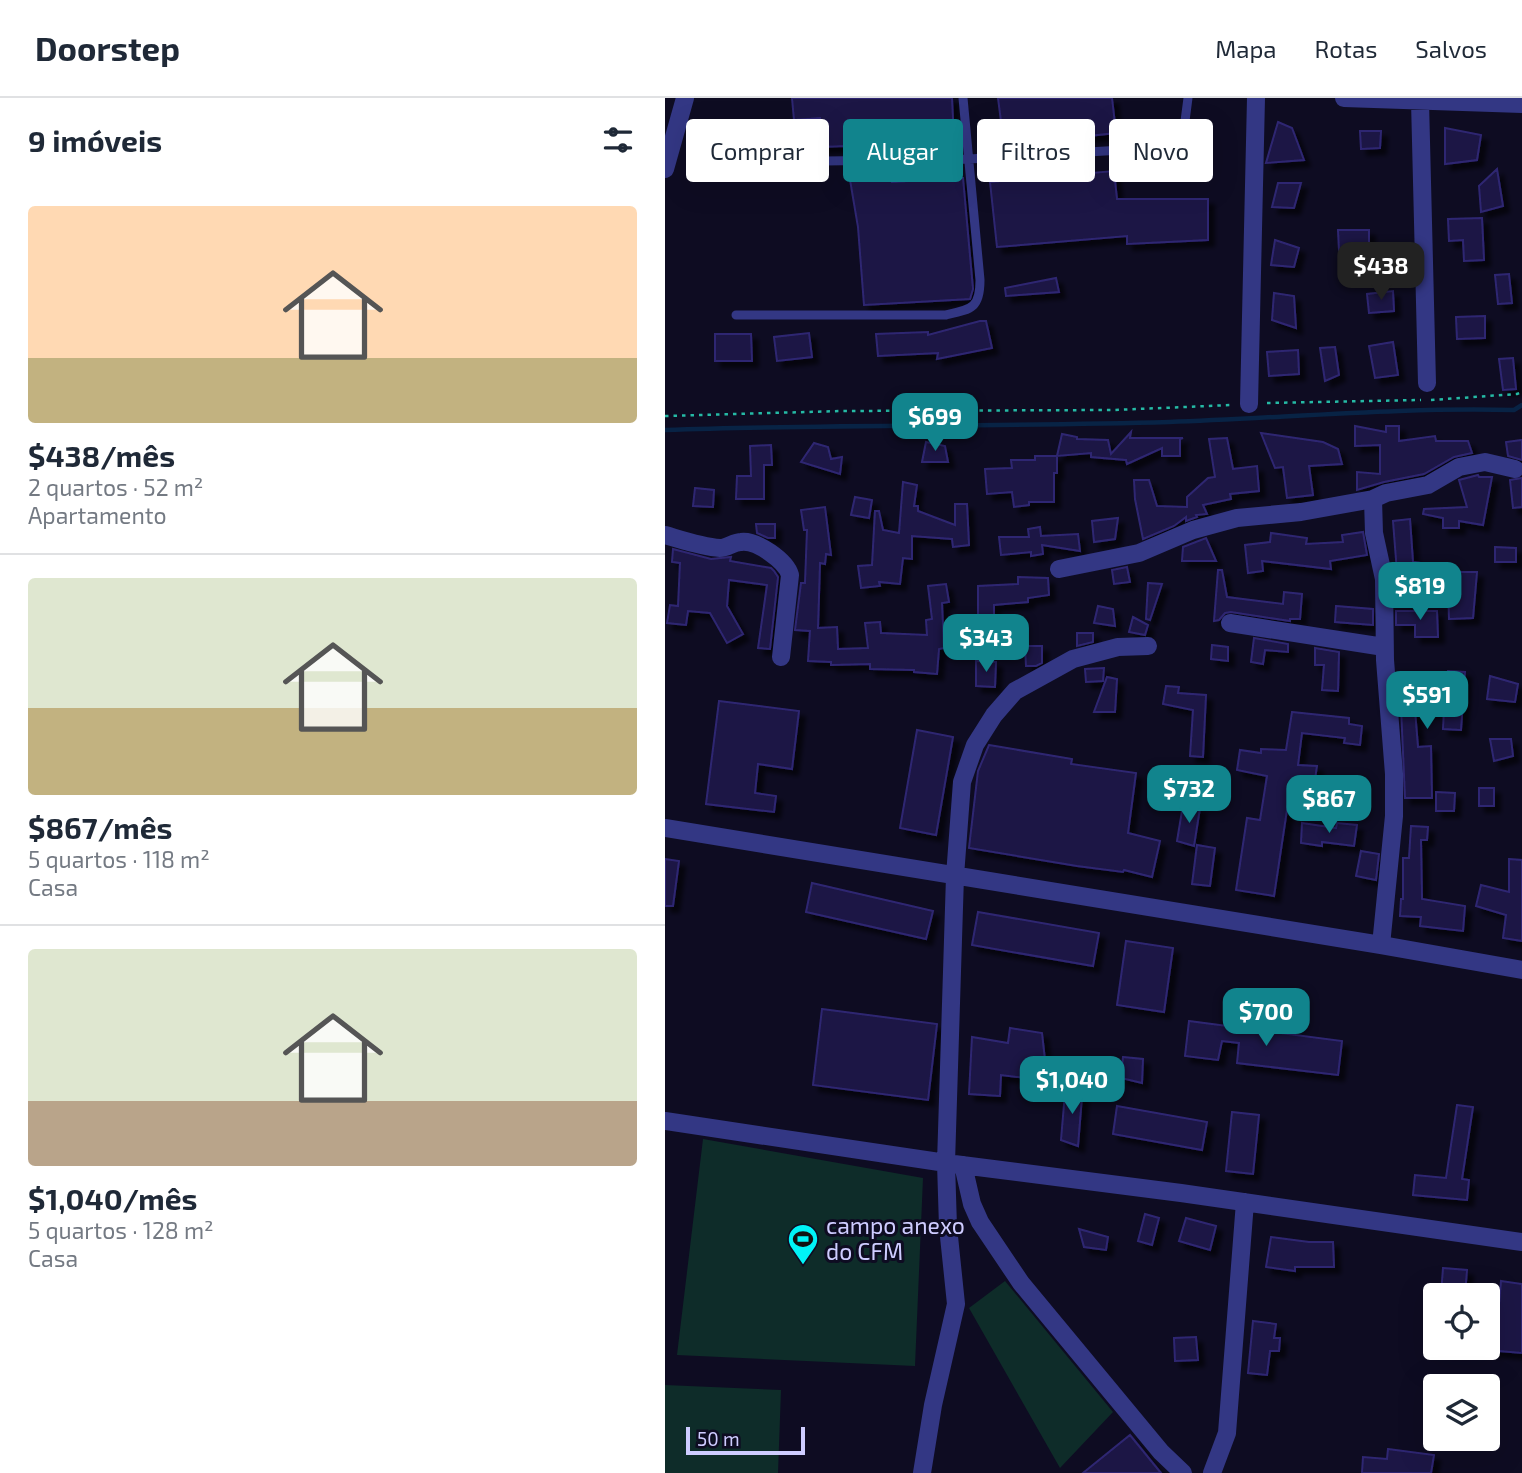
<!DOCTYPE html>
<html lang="pt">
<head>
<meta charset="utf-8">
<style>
  body { margin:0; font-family:"Exo 2",sans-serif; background:#f2f2f3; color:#1f2937; height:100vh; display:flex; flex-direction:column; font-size:26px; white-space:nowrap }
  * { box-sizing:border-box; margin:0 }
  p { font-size:23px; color:#747a83 }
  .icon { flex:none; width:38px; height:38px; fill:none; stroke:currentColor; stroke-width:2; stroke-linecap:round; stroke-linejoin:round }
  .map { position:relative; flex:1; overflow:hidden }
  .drawer { display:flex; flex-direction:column; background:#fff; width:665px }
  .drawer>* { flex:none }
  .guide { position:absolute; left:21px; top:21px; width:665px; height:63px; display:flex; gap:14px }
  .buttons { position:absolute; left:758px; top:1185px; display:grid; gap:14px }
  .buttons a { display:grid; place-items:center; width:77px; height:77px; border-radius:7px; background:#fff; box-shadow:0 7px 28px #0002; font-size:35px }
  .scale { position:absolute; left:21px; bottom:18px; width:119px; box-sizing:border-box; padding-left:7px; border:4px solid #ceccff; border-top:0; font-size:19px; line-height:24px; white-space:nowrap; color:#ceccff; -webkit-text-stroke:5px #0e0c22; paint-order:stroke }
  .price { position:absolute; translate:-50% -60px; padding:0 16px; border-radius:14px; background:#11848d; color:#fff; font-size:23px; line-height:46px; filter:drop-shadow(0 2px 4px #0008) }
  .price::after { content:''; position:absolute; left:50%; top:42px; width:21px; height:16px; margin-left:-10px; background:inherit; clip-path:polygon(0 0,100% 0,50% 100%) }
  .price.current { background:#222; color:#fff }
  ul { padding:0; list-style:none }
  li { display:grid; align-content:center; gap:14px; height:371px; padding:0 28px }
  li+li { border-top:2px solid #e0e1e3 }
  li span { display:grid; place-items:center; height:217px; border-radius:7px; color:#555 }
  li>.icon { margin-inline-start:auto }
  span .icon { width:126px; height:126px; fill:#fffc; stroke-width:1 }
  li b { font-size:30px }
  h2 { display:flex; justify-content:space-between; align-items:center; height:84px; padding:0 28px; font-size:30px }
  .pill { padding:0 24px; border-radius:7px; background:#fff; box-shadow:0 7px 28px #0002; font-size:24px; line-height:63px }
  .pill.current { background:#11848d; color:#fff }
  header { display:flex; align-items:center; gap:42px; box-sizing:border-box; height:98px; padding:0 35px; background:#fff; border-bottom:2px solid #e0e1e3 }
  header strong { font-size:33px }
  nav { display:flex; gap:38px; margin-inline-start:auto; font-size:24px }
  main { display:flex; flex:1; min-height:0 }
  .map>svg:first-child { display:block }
</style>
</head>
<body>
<header>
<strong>Doorstep</strong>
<nav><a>Mapa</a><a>Rotas</a><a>Salvos</a></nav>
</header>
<main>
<section class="drawer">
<h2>9 imóveis<svg class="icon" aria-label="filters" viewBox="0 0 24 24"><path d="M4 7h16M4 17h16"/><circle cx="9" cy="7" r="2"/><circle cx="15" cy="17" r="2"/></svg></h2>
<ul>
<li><span style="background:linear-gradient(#ffd9b3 70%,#c2b280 0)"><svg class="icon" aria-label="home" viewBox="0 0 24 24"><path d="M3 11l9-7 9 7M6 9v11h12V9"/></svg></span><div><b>$438/mês</b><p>2 quartos · 52 m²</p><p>Apartamento</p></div></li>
<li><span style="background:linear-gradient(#dfe7d0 60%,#c2b280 0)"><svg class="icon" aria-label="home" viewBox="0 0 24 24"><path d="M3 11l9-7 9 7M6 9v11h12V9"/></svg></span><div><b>$867/mês</b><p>5 quartos · 118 m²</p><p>Casa</p></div></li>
<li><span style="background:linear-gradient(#dfe7d0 70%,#b9a48a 0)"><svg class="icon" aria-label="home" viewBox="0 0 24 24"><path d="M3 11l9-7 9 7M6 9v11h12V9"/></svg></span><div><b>$1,040/mês</b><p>5 quartos · 128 m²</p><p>Casa</p></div></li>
</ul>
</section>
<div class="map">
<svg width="857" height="1375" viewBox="0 0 857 1375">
  <defs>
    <filter id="shadow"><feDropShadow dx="6" dy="6" stdDeviation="2" flood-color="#0009"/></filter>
  </defs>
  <rect width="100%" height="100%" fill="#0e0c22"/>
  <!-- green -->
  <path fill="#0e2c29" d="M38,1041L258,1080L250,1268L12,1257Z
    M340,1183L448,1314L395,1370L304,1210Z
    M0,1287L116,1292L113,1375H0Z"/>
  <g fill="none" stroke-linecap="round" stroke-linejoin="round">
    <!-- stream -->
    <path stroke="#082345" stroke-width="4.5" d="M0,332C168,326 336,329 504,324C619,320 734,309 849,312L857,307"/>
  </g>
  <!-- building -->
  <path fill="#1c1644" stroke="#2f2772" stroke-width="2" filter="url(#shadow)" d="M127,0H287L289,43L221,46L222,55L181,56L180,48L157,49L155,20L129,22Z
    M333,0H447L451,35L339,47Z
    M613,24L627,30L639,62L601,65Z
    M780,30L816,37L812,62L780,66Z
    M695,33H716L715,50L696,51Z
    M224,69L227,84L298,80L308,191L305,201L199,207L193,129L183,70Z
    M832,71L838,108L816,114L814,88Z
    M449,73L452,101H543V142L462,146V138L332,149L325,84Z
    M613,85H636L629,110L607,109Z
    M817,120L819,162L799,163L798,142L784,143L783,121Z
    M673,132H704V152L674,153Z
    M610,142L634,150L629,169L606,167Z
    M844,176L847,205L833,206L830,177Z
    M391,180L394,194L341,198L340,190Z
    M728,193L729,213L704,215L702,196Z
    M609,195L629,198L631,230L607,222Z
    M820,218V240L792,241L791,219Z
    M315,223H321L327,250L272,261L273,255L213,258L211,236L263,234V237Z
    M144,235L147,259L112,263L109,239Z
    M50,236H86L87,263H50Z
    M728,244L733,277L710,280L704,248Z
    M670,249L674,277L660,283L655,250Z
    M633,252L634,276L604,278L602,254Z
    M848,260L851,291L838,292L834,261Z
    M690,328L721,334V328H734V343L770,338L771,343H803L807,355L789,359L759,376L719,384L692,392V374L715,376V347L690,348Z
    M466,334L465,340H518L515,341V358H497V350L462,366L461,362L426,359V355L392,358L397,336L412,339V341L443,342L446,356Z
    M596,335L658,344L673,351L677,366L644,368L648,397L622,400L618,369L610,370Z
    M562,340L568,371L592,368L594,393L565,396L566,401L538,407L542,416L531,417L532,419L521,423V419L509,428L478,441L470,401L469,382H484L492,408L522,409V399L543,380L550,379L544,341Z
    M857,342V362L843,358L841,344Z
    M261,344L280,348L283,364H257Z
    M149,345L163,349L166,361L177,359L175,376L136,364Z
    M106,347L107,367H99V401H71L72,378H86L85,348Z
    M370,358H392V375H389V404H364V407L349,409L347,394L322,396L320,371L347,370L346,362H370Z
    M813,377L814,379H827L818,427L794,423V430H778V420L758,416L759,411L802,409L794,382Z
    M857,380V409L848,410L845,382Z
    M238,384L252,387L249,408H253V413L290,427V406H302L304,447L288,449L287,441L247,438V461L238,460L235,486L214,484L215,488L196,490L193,468L207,467L210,413H214L218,432L234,435Z
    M30,390L49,392L48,409L28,408Z
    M190,399L207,402L204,420L186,417Z
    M160,409L166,457L161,456L160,466L155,465L153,530L172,529L173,551L203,550L200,525L215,524L216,535L262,537L261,522L267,521L263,488L281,486L284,504L277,505L279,550L274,551L272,576L249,574V572L205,571V566L166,567V564L143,563L145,533L130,532L136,485H140L142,432H139L136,412Z
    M453,420L450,441L429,444L427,423Z
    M745,421L748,464L779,468V474H812L808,520L784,521L783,487H733L728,423Z
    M91,426H110V440H103L92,435Z
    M375,429L376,438L413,436L415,453L377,447L378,456L366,458V454L336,457L334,439H364L363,431Z
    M698,434L702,457L665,463L666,471L597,463L598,473L583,475L580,447L605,444L606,435L642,440L641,446L678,444L677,437Z
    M541,440L551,463H517L518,449Z
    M830,449L851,450V464H830Z
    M8,451L46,461L66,459L65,463L106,470L109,473L113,479L105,551L93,550L102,487L64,482L62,508L78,536L62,545L45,515L23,513L21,527L2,525L5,507L13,508L15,465L7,464Z
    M462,469L465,484L449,486L447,472Z
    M553,472H557L562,499L618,506L619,494L637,496L635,521H625V523L566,514L560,515L554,522L549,523Z
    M353,479L383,480L384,497L363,500V504L329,507V535H313V488L353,486Z
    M483,485L497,486L485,522L481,521Z
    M433,508L448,511L450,528L429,525Z
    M671,508L708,511V527L670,524Z
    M731,513H772L773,539H750V527H731Z
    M468,519L483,527L480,537L464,534Z
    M412,535H428V544L412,548Z
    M589,540L623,546V554L600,552L598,566L586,564Z
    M547,547L563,549V563L546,561Z
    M360,548H377V565L371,568H361Z
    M650,550L674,554L673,593L657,592L659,567H650Z
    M311,563L331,564L330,589L311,588Z
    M439,570L438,583L421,584L420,571Z
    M783,573L800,574L796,632L778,631L779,612H750L753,649L766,648L767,700H740L735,586L752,585V595L781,597Z
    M825,578L853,586L850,604L822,601Z
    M442,579L452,581L450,614H429Z
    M501,588L514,589L513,595L541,597L538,659L525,658L528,612L498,606Z
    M54,603L134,613L127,671L93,666L90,695L111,698L109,714L41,706Z
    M627,614L684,620V626L697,628L695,647L679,645L680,640L637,635L633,667L652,668L650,681L640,680L636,706L623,705L609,798L571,792L582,720L595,722L602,678L572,672L575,652L596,655V651L621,652Z
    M252,632L288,639L271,737L235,730Z
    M825,641H846L848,658L829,663Z
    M324,647L407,661L406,666L471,675L463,735L495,743L487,779L459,772L458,774L412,768L304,750L313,673Z
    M814,690H829V708H814Z
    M771,694L790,695L789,713H771Z
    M518,707L535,710L529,748L512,743Z
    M637,725L671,730L672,725L692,727L689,748L657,744V748L636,745Z
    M746,728L763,729L762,742H756L757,801L800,808L798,833L755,828L756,819L735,818L736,801H738V760H744Z
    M532,747L550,750L545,788L527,786Z
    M696,753L714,756L711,782L691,778Z
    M0,761L14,763L8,808H0Z
    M844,761L857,762V843L838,840L841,817L811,808L816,787L844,794Z
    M147,785L268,813L261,841L141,814Z
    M313,814L434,835L428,868L307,847Z
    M461,843L508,850L499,914L452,907Z
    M157,911L272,926L263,1002L148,987Z
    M524,923L677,943L673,977L572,965L574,945L557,943L553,962L520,958Z
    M345,930L377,935L380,962L389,963L386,983L336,977L335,998L304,996L307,939L343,945Z
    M458,959L478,961L477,985L456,980Z
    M418,986L413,1048L396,1042L400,995Z
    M792,1007L808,1009L797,1081L804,1082L802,1102L748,1097L750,1077L781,1080Z
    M452,1008L542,1024L537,1052L448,1036Z
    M567,1014L594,1017L588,1076L561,1073Z
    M480,1116L494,1120L487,1147L473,1143Z
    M521,1120L551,1128L545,1152L514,1143Z
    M414,1131L443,1139L441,1152L419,1149Z
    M606,1139L644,1144H668L669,1169H630V1173L601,1169Z
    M778,1170L802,1172L800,1197H776Z
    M836,1183L857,1186V1255L822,1252V1218L833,1219Z
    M588,1223L611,1226L609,1240H615L614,1253H605L602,1277L583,1275Z
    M531,1239L533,1262L510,1263L509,1240Z
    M465,1337L496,1375H418Z
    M723,1351L769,1357L766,1375H697L698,1359L722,1361Z"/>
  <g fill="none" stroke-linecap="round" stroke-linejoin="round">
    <!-- path -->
    <path stroke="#25baa5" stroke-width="2.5" stroke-dasharray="3.5 5" stroke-linecap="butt" d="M766,302L852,296L857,294
      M602,305L756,302
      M0,318L176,313L449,312L567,307"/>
    <!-- service -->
    <path stroke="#333784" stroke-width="9" d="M160,63L304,61L474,51L500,41L520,23L523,0
      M71,217H281C307,211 315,210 315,182L298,0"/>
    <!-- minor -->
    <path stroke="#333784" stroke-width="18" d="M679,0L857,6
      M755,3L762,285
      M0,71L20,0
      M584,306L591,0
      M0,437C17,442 37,449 55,450C62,450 69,444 76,444C92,442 121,463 125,477L116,559
      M394,471L474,455L528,432L572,420L636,414L708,401
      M565,525L719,549
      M0,730L716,847L857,872
      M716,847L729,718V676L720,562L719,481L709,435L708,401L721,395L763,387L794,369L820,364L850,371
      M0,1023L281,1065L516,1095L857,1144
      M298,1067L307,1106L315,1124L356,1185L496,1354L518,1375
      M257,1375L268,1307L291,1206L283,1129L281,1065L290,778L297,684L310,647L329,617L350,593L408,561L453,549L483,548
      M547,1375L562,1335L580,1104"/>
  </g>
  <!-- icons -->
  <defs>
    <g id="stadium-pin" transform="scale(1.575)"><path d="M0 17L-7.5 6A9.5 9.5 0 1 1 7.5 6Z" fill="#00f3f7" stroke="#0e0c22"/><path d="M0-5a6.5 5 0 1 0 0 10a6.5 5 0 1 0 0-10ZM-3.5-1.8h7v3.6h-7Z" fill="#111"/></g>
  </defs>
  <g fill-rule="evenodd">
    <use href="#stadium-pin" x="138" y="1141"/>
  </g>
  <g text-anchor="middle" stroke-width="6" stroke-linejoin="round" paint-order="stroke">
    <!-- poi labels -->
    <g font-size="23" fill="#ceccff" stroke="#0e0c22" text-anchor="start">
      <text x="161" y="1136">campo anexo<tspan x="161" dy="26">do CFM</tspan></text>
    </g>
  </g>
</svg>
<div class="buttons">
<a><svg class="icon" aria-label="locate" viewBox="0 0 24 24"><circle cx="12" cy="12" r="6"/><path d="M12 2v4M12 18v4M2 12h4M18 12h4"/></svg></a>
<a><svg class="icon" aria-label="layers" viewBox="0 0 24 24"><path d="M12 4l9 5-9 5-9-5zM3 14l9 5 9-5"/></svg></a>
</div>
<div class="scale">50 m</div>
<b class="price current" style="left:716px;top:204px">$438</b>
<b class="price" style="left:270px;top:355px">$699</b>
<b class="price" style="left:755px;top:524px">$819</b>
<b class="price" style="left:321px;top:576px">$343</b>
<b class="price" style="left:762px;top:633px">$591</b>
<b class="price" style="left:524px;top:727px">$732</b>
<b class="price" style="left:664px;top:737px">$867</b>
<b class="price" style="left:601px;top:950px">$700</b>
<b class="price" style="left:407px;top:1018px">$1,040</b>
<div class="guide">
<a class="pill">Comprar</a>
<a class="pill current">Alugar</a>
<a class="pill">Filtros</a>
<a class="pill">Novo</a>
</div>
</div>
</main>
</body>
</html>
